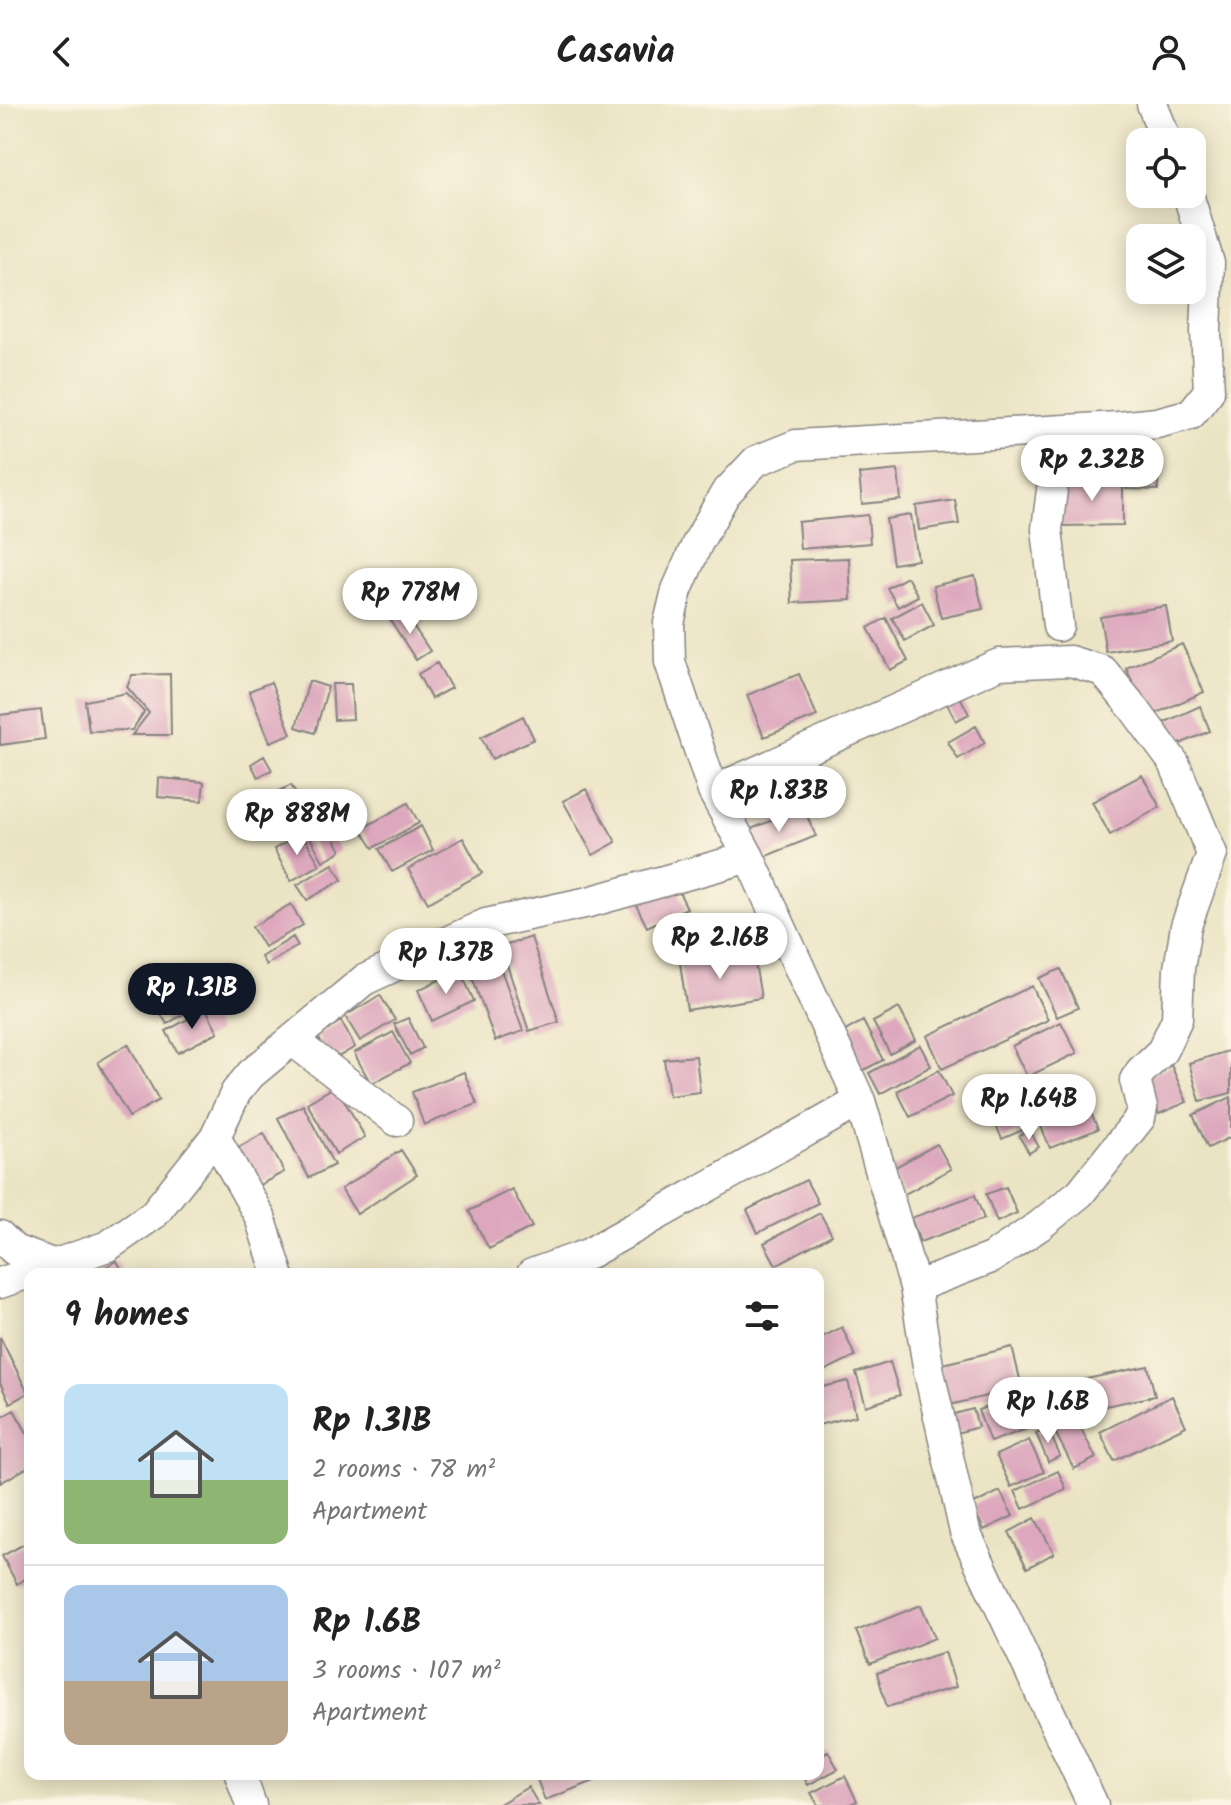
<!DOCTYPE html>
<html lang="en">
<head>
<meta charset="utf-8">
<style>
  body { margin:0; font-family:Kalam,sans-serif; background:#f2f2f2; color:#222; height:100vh; display:flex; flex-direction:column; font-size:30px; white-space:nowrap }
  * { box-sizing:border-box; margin:0 }
  p { font-size:26px; color:#767676 }
  .icon { flex:none; width:44px; height:44px; fill:none; stroke:currentColor; stroke-width:2; stroke-linecap:round; stroke-linejoin:round }
  .map { position:relative; flex:1; overflow:hidden }
  .drawer { position:absolute; left:24px; top:1164px; width:800px; height:512px; display:flex; flex-direction:column; background:#fff; border-radius:16px; box-shadow:0 4px 20px #0003 }
  .drawer>* { flex:none }
  .tools { position:absolute; left:1126px; top:24px; display:grid; gap:16px }
  .tools a { display:grid; place-items:center; width:80px; height:80px; border-radius:16px; background:#fff; box-shadow:0 4px 20px #0003; font-size:40px }
  .price { position:absolute; translate:-50% -68px; padding:0 18px; border-radius:28px; background:#fff; color:#222; font-size:26px; line-height:52px; filter:drop-shadow(0 2px 4px #0008) }
  .price::after { content:''; position:absolute; left:50%; top:48px; width:24px; height:18px; margin-left:-12px; background:inherit; clip-path:polygon(0 0,100% 0,50% 100%) }
  .price.selected { background:#111827; color:#fff }
  ul { padding:0; list-style:none }
  li { display:flex; align-items:center; gap:24px; height:200px; padding:0 40px }
  li+li { border-top:2px solid #e0e0e0 }
  li span { display:grid; place-items:center; flex:none; width:224px; height:160px; border-radius:16px; color:#555 }
  li>.icon { margin-inline-start:auto }
  span .icon { width:96px; height:96px; fill:#fffc; stroke-width:1 }
  li b { font-size:34px }
  h2 { display:flex; justify-content:space-between; align-items:center; height:96px; padding:0 40px; font-size:34px }
  header { display:flex; justify-content:space-between; align-items:center; height:104px; padding:0 40px; background:#fff; font-size:36px; font-weight:800 }
  .map>svg:first-child { display:block }
</style>
</head>
<body>
<header><svg class="icon" aria-label="back" viewBox="0 0 24 24"><path d="M15 5l-7 7 7 7"/></svg>Casavia<svg class="icon" aria-label="person" viewBox="0 0 24 24"><circle cx="12" cy="8" r="4"/><path d="M4 21q1-7 8-7t8 7"/></svg></header>
<div class="map">
<svg width="1231" height="1701" viewBox="0 0 1231 1701">
  <rect width="100%" height="100%" fill="#fcf5e5"/>
  <filter id="ink" filterUnits="userSpaceOnUse"><feTurbulence type="fractalNoise" baseFrequency=".0125" numOctaves="2"/><feDisplacementMap in="SourceGraphic" scale="16" xChannelSelector="R" yChannelSelector="G"/><feConvolveMatrix kernelMatrix="1 2 1 2 8 2 1 2 1" color-interpolation-filters="sRGB"/></filter>
  <filter id="wash" filterUnits="userSpaceOnUse"><feTurbulence type="fractalNoise" baseFrequency=".006" numOctaves="4" result="noise"/><feDisplacementMap in="SourceGraphic" scale="32" xChannelSelector="R" yChannelSelector="G"/><feGaussianBlur stdDeviation="1.8" result="paint"/><feColorMatrix in="noise" values="0 0 0 0 0 0 0 0 0 0 0 0 0 0 0 0 0 1.4 0 .05"/><feComposite in="paint" operator="in"/></filter>
  <g filter="url(#wash)">
    <rect width="100%" height="100%" fill="#ebe4c4"/>
    <g id="blocks">
      <!-- building -->
      <path fill="#dda7bd" d="M1128,352L1159,353L1158,386L1126,385Z
        M898,366L901,396L862,400L859,370Z
        M1123,376V421L1062,422L1061,377Z
        M955,396L959,420L919,426L916,402Z
        M868,411L870,439L800,445L798,418Z
        M911,411L918,456L893,460L886,415Z
        M849,454L851,496L792,499L790,456Z
        M975,472L983,505L941,514L933,482Z
        M907,473L918,492L898,503L887,484Z
        M922,498L934,521L905,537L892,514Z
        M1166,502L1172,537L1106,548L1100,513Z
        M404,508L430,547L416,556L391,517Z
        M886,514L908,557L890,566L868,524Z
        M1182,540L1204,588L1148,613L1126,564Z
        M437,559L451,584L431,595L418,570Z
        M170,570L171,631H132L149,609L127,583L132,571Z
        M799,570L817,612L764,633L747,591Z
        M309,577L328,583L315,629L296,623Z
        M271,578L291,630L270,638L249,587Z
        M332,580H351L353,615L334,616Z
        M126,589L144,608L132,626L89,627L85,597Z
        M960,593L969,610L956,617L947,600Z
        M1200,602L1210,627L1173,643L1163,619Z
        M41,606L45,635L0,641V611Z
        M523,612L534,635L492,655L481,633Z
        M976,622L985,639L958,655L948,638Z
        M264,652L272,666L258,673L251,660Z
        M1142,671L1160,703L1110,731L1092,698Z
        M159,674L204,678L202,697L158,693Z
        M291,681L302,701L281,712L270,692Z
        M586,685L616,738L593,751L563,697Z
        M264,695L275,715L251,728L241,708Z
        M408,699L419,719L373,744L361,725Z
        M803,703L816,732L754,757L742,729Z
        M323,712L341,747L323,757L304,723Z
        M421,722L433,746L392,768L379,745Z
        M302,730L320,761L291,777L274,745Z
        M463,734L482,769L428,799L408,765Z
        M333,760L342,776L307,796L297,781Z
        M674,778L687,804L647,823L634,797Z
        M291,800L303,821L264,843L252,823Z
        M293,833L298,842L266,861L261,853Z
        M531,833L559,918L529,927L501,843Z
        M494,846L523,927L495,937L466,856Z
        M753,847L761,894L687,906L680,859Z
        M1061,865L1078,904L1057,913L1039,874Z
        M460,866L474,897L432,917L418,886Z
        M189,882L200,900L167,920L156,902Z
        M1032,882L1048,916L942,965L927,932Z
        M380,891L395,916L360,937L345,912Z
        M899,904L916,936L890,950L873,918Z
        M206,905L218,928L178,949L166,927Z
        M408,914L423,944L410,951L394,920Z
        M341,917L355,943L331,957L317,931Z
        M863,917L883,956L862,967L842,929Z
        M1061,918L1077,949L1027,973L1012,942Z
        M393,928L410,959L371,980L354,949Z
        M128,940L159,996L129,1013L98,958Z
        M920,941L931,962L880,990L869,969Z
        M1231,946V989L1200,997L1189,959Z
        M696,952L700,988L669,992L664,955Z
        M1171,961L1187,998L1159,1010L1143,974Z
        M939,966L952,992L910,1013L897,987Z
        M464,968L477,1000L424,1021L412,988Z
        M336,982L365,1033L336,1050L307,999Z
        M1080,983L1098,1025L1050,1044L1033,1003Z
        M1231,993V1033L1208,1044L1193,1011Z
        M303,1001L334,1061L309,1074L278,1014Z
        M1027,1003L1034,1021L1002,1035L994,1017Z
        M1029,1026L1039,1043L1029,1049L1019,1032Z
        M264,1029L284,1068L256,1083L235,1045Z
        M937,1040L951,1065L903,1091L890,1066Z
        M401,1046L417,1071L357,1110L341,1085Z
        M806,1076L818,1099L758,1129L747,1106Z
        M1006,1083L1017,1109L997,1118L986,1090Z
        M512,1085L532,1123L489,1145L469,1107Z
        M975,1091L984,1115L920,1138L911,1114Z
        M820,1109L832,1131L776,1161L764,1139Z
        M117,1157L124,1170H92Z
        M842,1223L855,1252L818,1270V1235Z
        M0,1233L28,1289L10,1299L0,1279Z
        M1012,1243L1022,1283L950,1301L939,1261Z
        M890,1258L900,1291L866,1302L856,1269Z
        M1148,1262L1155,1292L1040,1315L1034,1286Z
        M848,1277L856,1312L818,1321V1284Z
        M1172,1292L1186,1322L1114,1357L1100,1328Z
        M1015,1293L1027,1325L990,1338L978,1306Z
        M973,1305L978,1323L953,1330L947,1312Z
        M14,1306L30,1334V1362L0,1379V1314Z
        M1075,1313L1096,1354L1074,1365L1053,1324Z
        M1048,1324L1060,1352L1048,1358L1036,1329Z
        M1029,1336L1044,1368L1011,1383L996,1351Z
        M1058,1367L1066,1385L1023,1405L1015,1387Z
        M1000,1387L1013,1412L984,1426L972,1401Z
        M1035,1414L1054,1449L1027,1464L1009,1428Z
        M30,1437V1472L17,1480L2,1452Z
        M921,1501L935,1534L870,1560L856,1527Z
        M945,1548L956,1583L887,1603L877,1569Z
        M828,1647L838,1665L808,1681L802,1670H818V1653Z
        M535,1670H594L597,1676L545,1696Z
        M845,1672L857,1697L849,1701H818L811,1689Z
        M528,1683L539,1701H498Z"/>
    </g>
  </g>
  <g filter="url(#ink)">
    <use href="#blocks" fill-opacity="0" stroke="#868380" stroke-width="2"/>
    <g fill="none" stroke-linecap="round" stroke-linejoin="round">
      <!-- minor casing -->
      <g stroke="#868380" stroke-width="33">
        <path id="minor" d="M1152,0L1167,38
          M1048,328L1053,378L1047,425L1058,522
          M713,687L999,560L1070,557L1103,567L1135,606L1174,659L1212,750L1186,822L1179,865L1177,915L1162,947L1141,967L1135,976L1142,1004L1140,1014L1080,1089L1039,1122L991,1154L915,1183
          M292,936L397,1017
          M215,1033L260,1113L278,1170
          M0,1132L14,1146L53,1160
          M532,1170L588,1150L860,997
          M0,1179L108,1142L154,1110L215,1033L236,988L251,970L364,876L486,820L589,798L749,753
          M240,1670L251,1701
          M1093,1701L965,1428L929,1268L915,1183L860,997L749,753L713,687L670,558L669,519L677,486L697,440L725,390L756,357L796,341L1118,323L1157,319L1191,310L1209,287L1206,227L1209,159L1188,90"/>
      </g>
      <!-- minor -->
      <use href="#minor" stroke="#fff" stroke-width="30"/>
    </g>
  </g>
</svg>
<div class="tools">
<a><svg class="icon" aria-label="locate" viewBox="0 0 24 24"><circle cx="12" cy="12" r="6"/><path d="M12 2v4M12 18v4M2 12h4M18 12h4"/></svg></a>
<a><svg class="icon" aria-label="layers" viewBox="0 0 24 24"><path d="M12 4l9 5-9 5-9-5zM3 14l9 5 9-5"/></svg></a>
</div>
<b class="price" style="left:1092px;top:399px">Rp 2.32B</b>
<b class="price" style="left:410px;top:532px">Rp 778M</b>
<b class="price" style="left:779px;top:730px">Rp 1.83B</b>
<b class="price" style="left:297px;top:753px">Rp 888M</b>
<b class="price" style="left:720px;top:877px">Rp 2.16B</b>
<b class="price" style="left:446px;top:892px">Rp 1.37B</b>
<b class="price selected" style="left:192px;top:927px">Rp 1.31B</b>
<b class="price" style="left:1029px;top:1038px">Rp 1.64B</b>
<b class="price" style="left:1048px;top:1341px">Rp 1.6B</b>
<section class="drawer">
<h2>9 homes<svg class="icon" aria-label="filters" viewBox="0 0 24 24"><path d="M4 7h16M4 17h16"/><circle cx="9" cy="7" r="2"/><circle cx="15" cy="17" r="2"/></svg></h2>
<ul>
<li><span style="background:linear-gradient(#bfe0f5 60%,#8fb573 0)"><svg class="icon" aria-label="home" viewBox="0 0 24 24"><path d="M3 11l9-7 9 7M6 9v11h12V9"/></svg></span><div><b>Rp 1.31B</b><p>2 rooms · 78 m²</p><p>Apartment</p></div></li>
<li><span style="background:linear-gradient(#a9c7e8 60%,#b9a48a 0)"><svg class="icon" aria-label="home" viewBox="0 0 24 24"><path d="M3 11l9-7 9 7M6 9v11h12V9"/></svg></span><div><b>Rp 1.6B</b><p>3 rooms · 107 m²</p><p>Apartment</p></div></li>
</ul>
</section>
</div>
</body>
</html>
